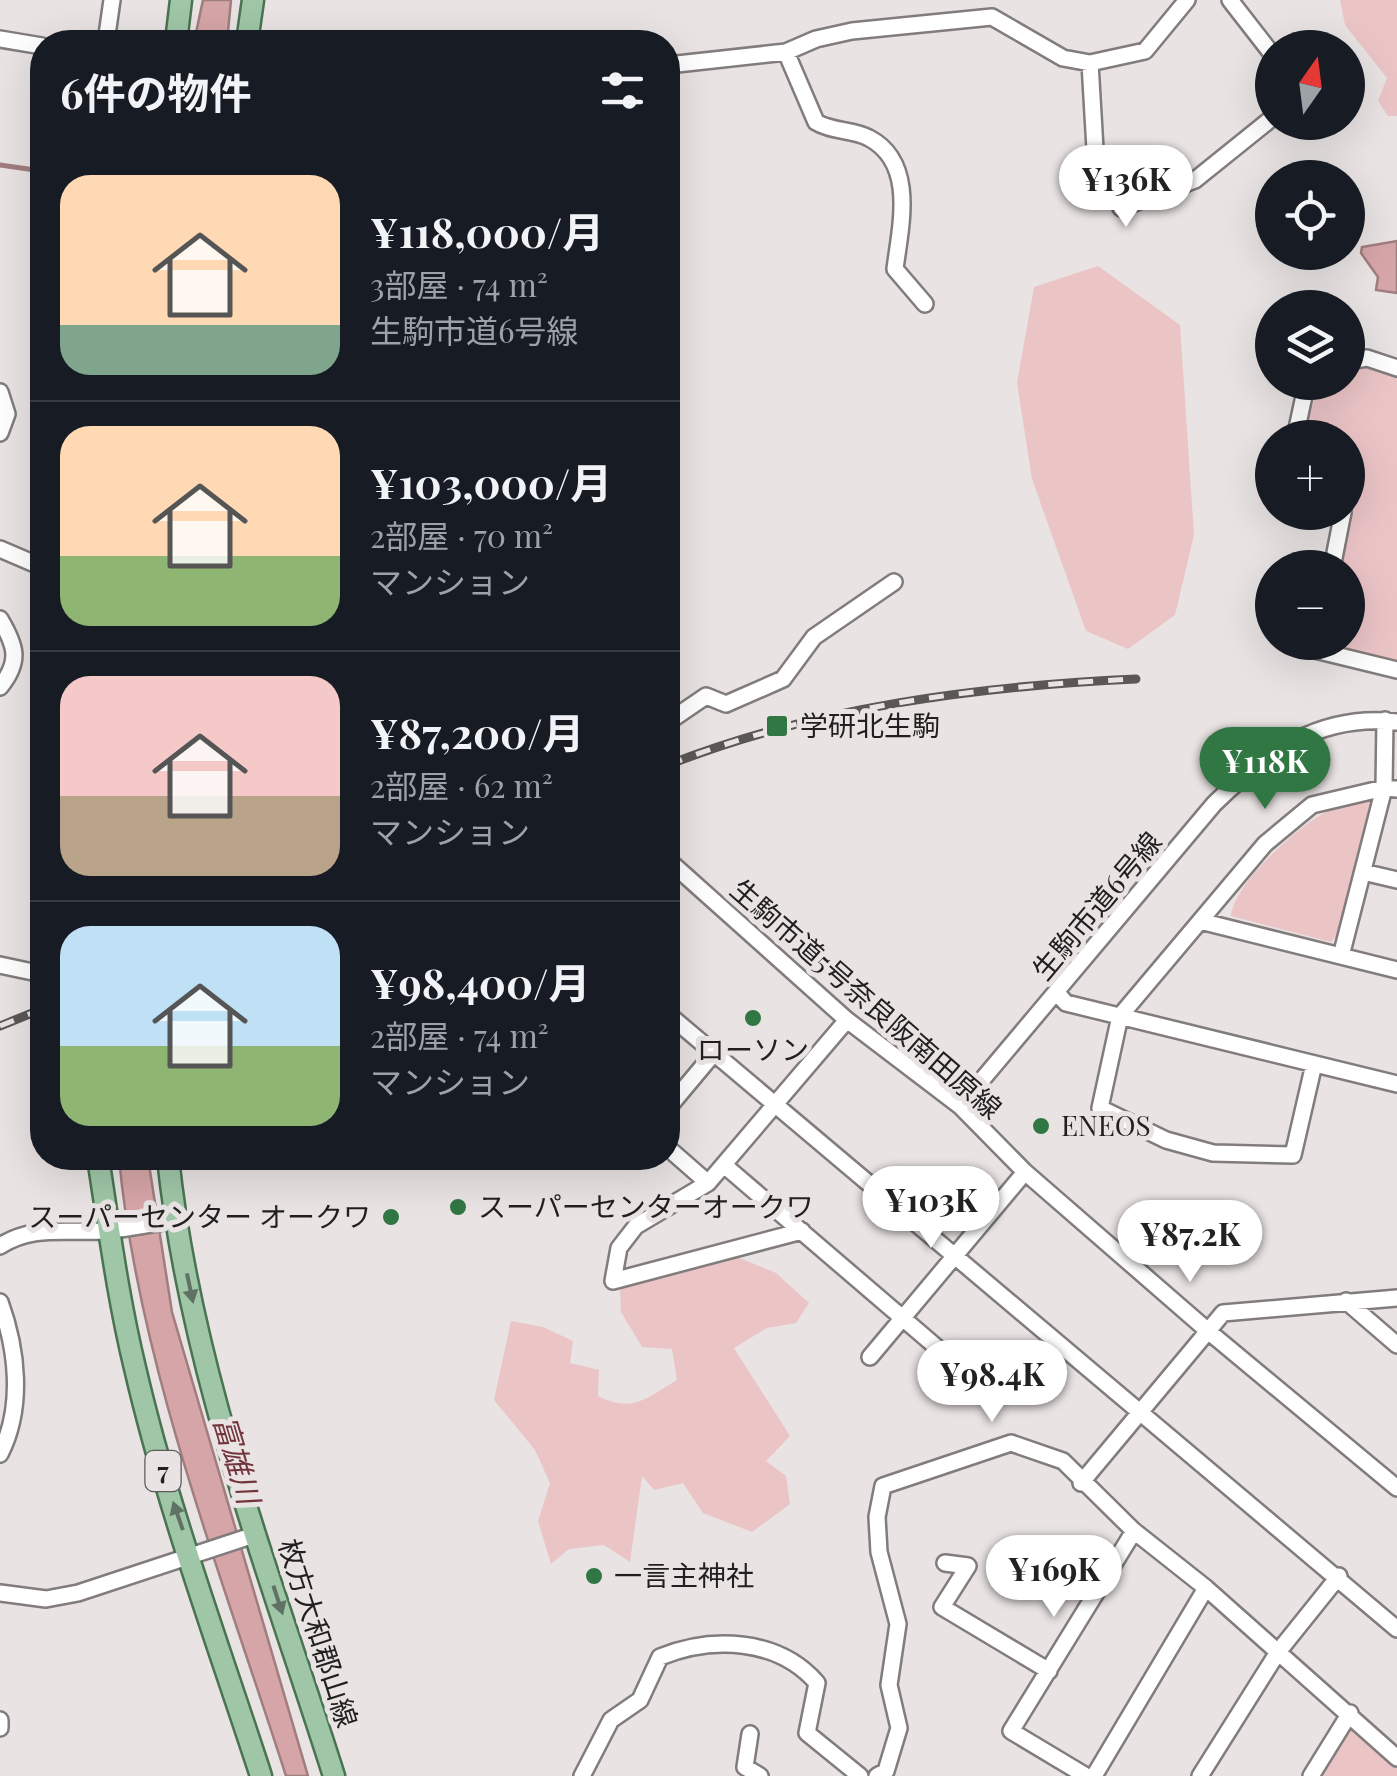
<!DOCTYPE html>
<html lang="ja">
<head>
<meta charset="utf-8">
<style>
  body { margin:0; font-family:"Playfair Display","Noto Sans JP",serif; background:#242831; color:#f1f3f6; height:100vh; display:flex; flex-direction:column; font-size:38px; white-space:nowrap }
  * { box-sizing:border-box; margin:0 }
  p { font-size:32px; color:#9ea1a6 }
  .icon { flex:none; width:55px; height:55px; fill:none; stroke:currentColor; stroke-width:2; stroke-linecap:round; stroke-linejoin:round }
  .map { position:relative; flex:1; overflow:hidden }
  .details { position:absolute; left:30px; top:30px; width:650px; height:1140px; display:flex; flex-direction:column; background:#171b24; border-radius:40px; box-shadow:0 10px 40px #0002 }
  .details>* { flex:none }
  .needle { width:65px; rotate:14deg }
  .fabs { position:absolute; left:1255px; top:30px; display:grid; gap:20px }
  .fabs a { display:grid; place-items:center; width:110px; height:110px; border-radius:50%; background:#171b24; box-shadow:0 10px 40px #0002; font-size:50px }
  .price { position:absolute; translate:-50% -85px; padding:0 22px; border-radius:35px; background:#fff; color:#222; font-size:32px; line-height:65px; filter:drop-shadow(0 2px 5px #0008) }
  .price::after { content:''; position:absolute; left:50%; top:60px; width:30px; height:22px; margin-left:-15px; background:inherit; clip-path:polygon(0 0,100% 0,50% 100%) }
  .price.current { background:#317743; color:#fff }
  ul { padding:0; list-style:none }
  li { display:flex; align-items:center; gap:30px; height:250px; padding:0 30px }
  li+li { border-top:2px solid #363941 }
  li span { display:grid; place-items:center; flex:none; width:280px; height:200px; border-radius:30px; color:#555 }
  li>.icon { margin-inline-start:auto }
  span .icon { width:120px; height:120px; fill:#fffc; stroke-width:1 }
  li b { font-size:42px }
  h2 { display:flex; justify-content:space-between; align-items:center; height:120px; padding:0 30px; font-size:42px }
  .map>svg:first-child { display:block }
</style>
</head>
<body>
<div class="map">
<svg width="1397" height="1776" viewBox="0 0 1397 1776">
  <rect width="100%" height="100%" fill="#e9e3e3"/>
  <!-- green -->
  <path fill="#ebc4c6" d="M1340,0H1397V116H1388L1378,101L1387,78L1345,25Z
    M1098,266L1180,325L1194,535L1175,615L1128,649L1086,631L1032,479L1017,383L1034,287Z
    M1370,367L1397,376V662L1323,643L1348,642V568L1338,567L1359,458L1348,453V438L1314,437L1306,428L1319,383L1348,382V371Z
    M1376,797L1342,930L1331,942L1231,916C1234,884 1296,828 1324,813C1340,804 1358,801 1376,797Z
    M737,1257L776,1273L809,1303L796,1323L767,1328L734,1348L790,1436L766,1461L786,1476L790,1504L752,1532L703,1513L683,1483L654,1490L642,1476L630,1562L604,1545L569,1549L551,1564L538,1521L550,1483L535,1450L494,1400L511,1321L543,1327L573,1341L570,1363L599,1370L598,1396C633,1414 648,1397 677,1380L672,1349L642,1347L621,1312L620,1287L664,1258L714,1264Z
    M1348,1730H1359L1397,1767V1776H1320Z"/>
  <!-- water -->
  <path fill="#d6a5a7" stroke="#a07d7e" stroke-width="2.5" d="M203,0H231L227,42H194Z
    M1397,241V293L1376,290L1378,277L1361,253L1362,247Z
    M119,1158H148L172,1312L308,1776H286C223,1579 138,1363 119,1158Z"/>
  <g fill="none" stroke-linecap="round" stroke-linejoin="round">
    <!-- stream -->
    <path stroke="#a07d7e" stroke-width="5" d="M0,165L42,171"/>
    <!-- minor casing -->
    <g stroke="#827c7c" stroke-width="20">
      <path id="minor" d="M1230,0L1272,54
        M0,39L42,46
        M106,42L112,0
        M786,52L816,122C832,132 853,129 869,138C917,163 900,228 895,269L925,304
        M1090,63L1095,149L1121,208L1195,180L1272,118
        M668,65L786,52L816,39L852,31L992,17L1063,58L1090,63L1145,51L1187,0
        M1348,361L1367,358L1397,368
        M0,392L7,414L0,433
        M1305,438L1296,433L1307,382
        M1348,463L1352,466L1348,489
        M0,549L42,567
        M1332,568L1343,512
        M0,619C16,646 21,661 0,687
        M1316,642L1315,650L1397,670
        M668,722L706,696L726,704L783,679L814,637L894,582
        M668,860L847,1020L960,1106L1025,1172L1208,1331L1397,1488
        M1363,872L1397,880
        M1200,921L1397,970
        M1341,956L1384,788L1385,720
        M0,965L42,974
        M1057,993L1066,1003L1397,1084
        M669,1015L1397,1629
        M1314,1064L1293,1155L1213,1153L1166,1140L1100,1108L1120,1016L1265,844L1312,805L1384,788L1397,789
        M960,1106L1214,804C1266,753 1319,713 1397,722
        M668,1108L714,1053
        M668,1148L708,1183
        M724,1165L962,1369
        M802,1231L613,1281L619,1248L636,1226L708,1183L847,1020
        M0,1246C32,1225 66,1233 102,1231C126,1229 151,1224 175,1220
        M1346,1301L1397,1345
        M0,1302C17,1349 24,1407 0,1454
        M870,1357L1025,1172
        M1081,1483L1223,1313L1397,1298
        M945,1563L968,1566L942,1607L1049,1671
        M0,1593L46,1599L78,1593L257,1534
        M0,1720V1728
        M750,1734L745,1767L760,1776
        M582,1776L611,1720L640,1700L660,1657C712,1636 778,1638 817,1683L807,1733L860,1776
        M877,1776L886,1771L899,1728L889,1685L898,1624L879,1552L877,1517L883,1486L1011,1443L1063,1461L1134,1531L1206,1588L1397,1758
        M1086,1776L1011,1731L1134,1531
        M1094,1776L1206,1588
        M1200,1776L1278,1652L1339,1576
        M1311,1776L1350,1713"/>
    </g>
    <!-- major casing -->
    <g stroke="#497351" stroke-width="25">
      <path id="major" d="M176,42L181,0
        M247,42L253,0
        M98,1158C109,1228 118,1298 135,1368C167,1506 217,1641 261,1776
        M168,1158C190,1369 270,1574 334,1776"/>
    </g>
    <!-- minor -->
    <use href="#minor" stroke="#fff" stroke-width="15"/>
    <!-- major -->
    <use href="#major" stroke="#9fc6a7" stroke-width="20"/>
    <!-- rail casing -->
    <g stroke="#5b5757" stroke-width="9">
      <path id="rail" d="M668,765C815,707 979,686 1136,679
        M0,1026L42,1009"/>
    </g>
    <!-- rail -->
    <use href="#rail" stroke="#e9e3e3" stroke-width="5" stroke-dasharray="15" stroke-linecap="butt"/>
  </g>
  <!-- one-way arrows -->
  <defs><path id="oneway-solid" d="M-6-.8H1V-3.2L6.5 0L1 3.2V.8H-6Z" transform="scale(2.5)"/></defs>
  <g fill="#607263">
    <use href="#oneway-solid" transform="translate(190 1288) rotate(78)"/>
    <use href="#oneway-solid" transform="translate(178 1516) rotate(-109)"/>
    <use href="#oneway-solid" transform="translate(278 1600) rotate(72)"/>
  </g>
  <!-- markers -->
  <g fill="#317743" stroke="#e9e3e3" stroke-width="4">
    <rect x="765" y="714" width="24" height="24" rx="5"/>
    <circle cx="753" cy="1018" r="10"/>
    <circle cx="1041" cy="1126" r="10"/>
    <circle cx="458" cy="1207" r="10"/>
    <circle cx="391" cy="1217" r="10"/>
    <circle cx="594" cy="1576" r="10"/>
  </g>
  <g text-anchor="middle" stroke-width="10" stroke-linejoin="round" paint-order="stroke">
    <!-- shield labels -->
    <rect fill="#e9e3e3" stroke="#5d5a5a" stroke-width="2.5" x="145.5" y="1451" width="35" height="40" rx="8"/>
    <g font-size="25" font-weight="bold" fill="#211f1f">
      <text x="163" y="1480">7</text>
    </g>
    <!-- poi labels -->
    <g font-size="28" fill="#211f1f" stroke="#e9e3e3" text-anchor="start">
      <text x="800" y="736">学研北生駒</text>
      <text x="753" y="1060" text-anchor="middle">ローソン</text>
      <text x="1061" y="1136">ENEOS</text>
      <text x="478" y="1217">スーパーセンターオークワ</text>
      <text x="371" y="1227" text-anchor="end">スーパーセンター オークワ</text>
      <text x="614" y="1586">一言主神社</text>
    </g>
    <!-- street labels -->
    <g font-size="28" fill="#211f1f" stroke="#e9e3e3">
      <text transform="translate(1097 906) rotate(-50)" y="10">生駒市道6号線</text>
      <text transform="translate(866 999) rotate(41)" y="10">生駒市道5号奈良阪南田原線</text>
      <text transform="translate(318 1633) rotate(72)" y="10">枚方大和郡山線</text>
    </g>
    <!-- water labels -->
    <g font-size="30" font-style="italic" fill="#73353c" stroke="#e9e3e3">
      <text transform="translate(236 1460) rotate(73)" y="10">富雄川</text>
    </g>
  </g>
</svg>
<div class="fabs">
<a><svg class="needle" viewBox="-14 -14 28 28"><path d="M0-13l5 13h-10z" fill="#e53935"/><path d="M0 13l5-13h-10z" fill="#9ea1a6"/></svg></a>
<a><svg class="icon" aria-label="locate" viewBox="0 0 24 24"><circle cx="12" cy="12" r="6"/><path d="M12 2v4M12 18v4M2 12h4M18 12h4"/></svg></a>
<a><svg class="icon" aria-label="layers" viewBox="0 0 24 24"><path d="M12 4l9 5-9 5-9-5zM3 14l9 5 9-5"/></svg></a>
<a>+</a>
<a>−</a>
</div>
<b class="price" style="left:1126px;top:230px">¥136K</b>
<b class="price current" style="left:1265px;top:812px">¥118K</b>
<b class="price" style="left:931px;top:1251px">¥103K</b>
<b class="price" style="left:1190px;top:1285px">¥87.2K</b>
<b class="price" style="left:992px;top:1425px">¥98.4K</b>
<b class="price" style="left:1054px;top:1620px">¥169K</b>
<section class="details">
<h2>6件の物件<svg class="icon" aria-label="filters" viewBox="0 0 24 24"><path d="M4 7h16M4 17h16"/><circle cx="9" cy="7" r="2"/><circle cx="15" cy="17" r="2"/></svg></h2>
<ul>
<li><span style="background:linear-gradient(#ffd9b3 75%,#7fa58c 0)"><svg class="icon" aria-label="home" viewBox="0 0 24 24"><path d="M3 11l9-7 9 7M6 9v11h12V9"/></svg></span><div><b>¥118,000/月</b><p>3部屋 · 74 m²</p><p>生駒市道6号線</p></div></li>
<li><span style="background:linear-gradient(#ffd9b3 65%,#8fb573 0)"><svg class="icon" aria-label="home" viewBox="0 0 24 24"><path d="M3 11l9-7 9 7M6 9v11h12V9"/></svg></span><div><b>¥103,000/月</b><p>2部屋 · 70 m²</p><p>マンション</p></div></li>
<li><span style="background:linear-gradient(#f6c9c9 60%,#b9a48a 0)"><svg class="icon" aria-label="home" viewBox="0 0 24 24"><path d="M3 11l9-7 9 7M6 9v11h12V9"/></svg></span><div><b>¥87,200/月</b><p>2部屋 · 62 m²</p><p>マンション</p></div></li>
<li><span style="background:linear-gradient(#bfe0f5 60%,#8fb573 0)"><svg class="icon" aria-label="home" viewBox="0 0 24 24"><path d="M3 11l9-7 9 7M6 9v11h12V9"/></svg></span><div><b>¥98,400/月</b><p>2部屋 · 74 m²</p><p>マンション</p></div></li>
</ul>
</section>
</div>
</body>
</html>
